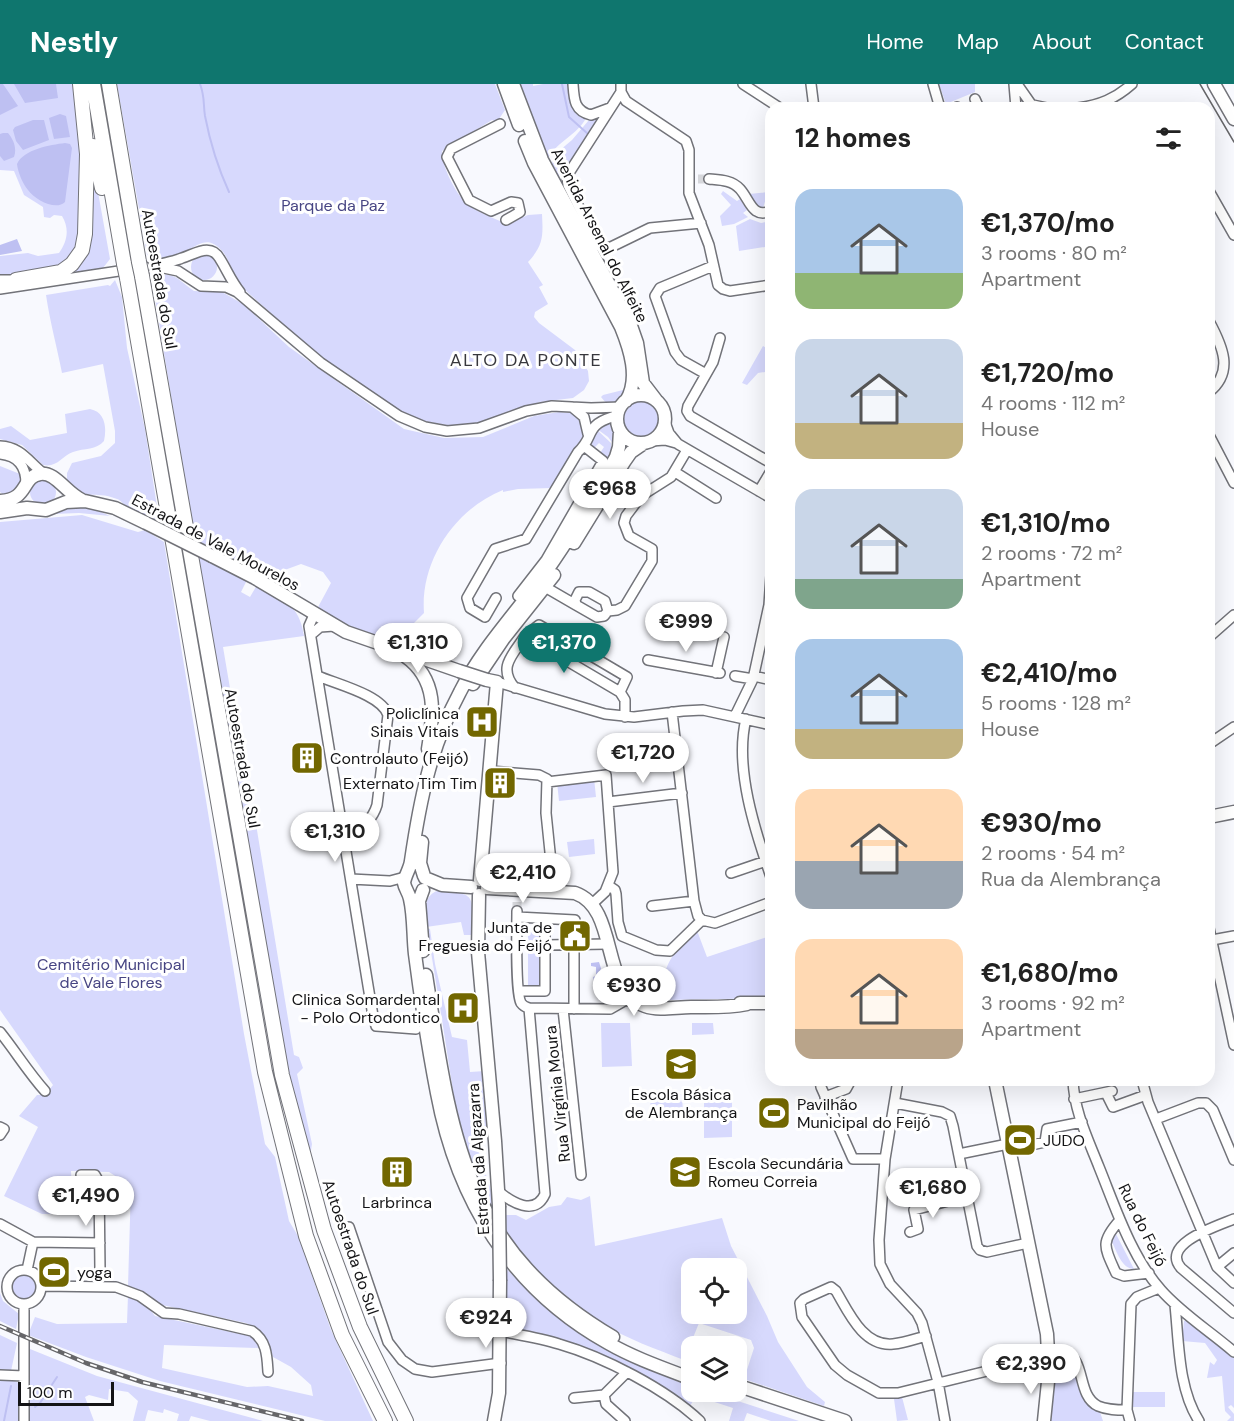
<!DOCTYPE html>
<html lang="en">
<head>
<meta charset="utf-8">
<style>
  body { margin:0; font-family:"DM Sans",sans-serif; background:#f6f6f6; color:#222; height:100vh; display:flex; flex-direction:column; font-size:22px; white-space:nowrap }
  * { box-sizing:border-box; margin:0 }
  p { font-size:20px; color:#767676 }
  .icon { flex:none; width:33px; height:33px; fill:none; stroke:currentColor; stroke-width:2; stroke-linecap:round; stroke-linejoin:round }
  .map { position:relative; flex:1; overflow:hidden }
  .panel { position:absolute; left:765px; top:18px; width:450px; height:984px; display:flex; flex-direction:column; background:#fff; border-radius:18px; box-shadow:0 6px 24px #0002 }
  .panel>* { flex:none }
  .buttons { position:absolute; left:681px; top:1174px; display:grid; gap:12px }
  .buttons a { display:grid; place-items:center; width:66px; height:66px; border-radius:12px; background:#fff; box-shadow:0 6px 24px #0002; font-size:30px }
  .scale { position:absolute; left:18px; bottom:15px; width:96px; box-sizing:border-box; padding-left:6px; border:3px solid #141416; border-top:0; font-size:16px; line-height:21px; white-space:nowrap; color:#141416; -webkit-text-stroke:4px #fff; paint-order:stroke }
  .price { position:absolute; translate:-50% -51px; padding:0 14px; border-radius:21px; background:#fff; color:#222; font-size:20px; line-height:39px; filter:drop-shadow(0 2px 3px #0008) }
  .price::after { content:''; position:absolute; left:50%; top:36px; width:18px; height:14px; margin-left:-9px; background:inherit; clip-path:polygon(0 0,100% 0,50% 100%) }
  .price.on { background:#0f766e; color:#fff }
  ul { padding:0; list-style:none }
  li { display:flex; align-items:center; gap:18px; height:150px; padding:0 30px }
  li span { display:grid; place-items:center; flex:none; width:168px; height:120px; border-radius:18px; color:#555 }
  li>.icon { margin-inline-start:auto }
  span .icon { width:72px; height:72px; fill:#fffc; stroke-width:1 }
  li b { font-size:26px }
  h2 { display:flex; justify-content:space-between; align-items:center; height:72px; padding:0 30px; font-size:26px }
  header { display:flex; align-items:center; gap:36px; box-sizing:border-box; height:84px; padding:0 30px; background:#0f766e; color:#fff }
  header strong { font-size:28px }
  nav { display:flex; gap:33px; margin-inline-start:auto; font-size:21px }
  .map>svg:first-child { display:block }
</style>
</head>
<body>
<header>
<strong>Nestly</strong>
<nav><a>Home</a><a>Map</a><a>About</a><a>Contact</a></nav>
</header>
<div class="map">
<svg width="1234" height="1337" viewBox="0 0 1234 1337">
  <rect width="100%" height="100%" fill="#f8f9fe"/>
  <!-- green -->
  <path fill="#d7d9fd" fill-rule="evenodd" d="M0,0H74L83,69L80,158L63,182L18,191L0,192V172L28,169L38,172L59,169C67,158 70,145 62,132L54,131L50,134L44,133L43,123L24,111L14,87L0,86Z
    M117,0H495L505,26L497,38L492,36L442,67C441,80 455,108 465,118C475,128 494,134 507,140L528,131L542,130C543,151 544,161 528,178L543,201L539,203L548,220L535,228L534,233L539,239L575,266L588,287L589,297L584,306L573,314L540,318L482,338L466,341H447L424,337L405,330L386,318L318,271L236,198C230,188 230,176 223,168C205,146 193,167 177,172C168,174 158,175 148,176Z
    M519,0H533V2L543,0H567L572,23L586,34C578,50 557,58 548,74Z
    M939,0H975V8L946,20Z
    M599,32H602L565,89L557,92L552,81L553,72L572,56L589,36Z
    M91,88L96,97L110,175L103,184L65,190L74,185Z
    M723,107L737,117L740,115L747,126L743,129L748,133L734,140L722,142L720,132L731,121L721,110Z
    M768,108L763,124L756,122L749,110Z
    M750,135L761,139L771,137V162L739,167L736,142Z
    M191 183a13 13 0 1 1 26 0a13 13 0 1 1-26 0Z
    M151,190C179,191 172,191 194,207L222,208L243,220L289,263L404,345L444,354L483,353L534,332L559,328L571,329L578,335L584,342V351L552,404L518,405L503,408V406C455,425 420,477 424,529L393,560L350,545L317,525L331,499L323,488L301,480L282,487L273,498L242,480L195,458Z
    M115,196L122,213L127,264L145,345L160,442C149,436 138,431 127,424C124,421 121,416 117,415C92,405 87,420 67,397V389L72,379L101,372L115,359V347L103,280L62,289C57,263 50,238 46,211L108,201L110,202Z
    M763,262L771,267V287L758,289L747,301L742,299Z
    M623,306L624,310L615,320L606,319L601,313L603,311Z
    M623 335a18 18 0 1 1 36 0a18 18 0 1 1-36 0Z
    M90,325C105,328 107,343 104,357C96,366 85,364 73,368C62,372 57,384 43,381L22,361L0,355V345L11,342L30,356L67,349L65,330Z
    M610,338L615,353L614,361L608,353L597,345L600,341Z
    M596,345L611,359L612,367L609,373H606L600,369L604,363L599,359L594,364C589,357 592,352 596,345Z
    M0,382L20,390C22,402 15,408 4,411L0,408Z
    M30 408a13 13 0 1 1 26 0a13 13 0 1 1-26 0Z
    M76,421L94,425L110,432L79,429L53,430L69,422Z
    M82,431L138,448L145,446L164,458L244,950L265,1060L275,1073L289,1137L298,1152L331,1246L373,1337H325L160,1297L86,1273L28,1251L35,1233L57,1240L127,1239L128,1211L145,1219L155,1232L250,1252L257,1257L260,1264L164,1261L162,1284L247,1303L268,1302L313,1312L311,1301L291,1283L273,1273L268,1257L259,1245L246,1239L162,1221L128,1202L131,1102L109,1088L71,1087L73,1130H42L4,1112L38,1043L19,1032L37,1011H45L53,1001L0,926V438Z
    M198,471L247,496L241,508L250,513L257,501C283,517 299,519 304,552L223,563L251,728H254L294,971L299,973L303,984L297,990L312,1060L309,1079L289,991L277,922Z
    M594,694L596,713L559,717L557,698Z
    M594,755L595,770L569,773L567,758Z
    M439,806C481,810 471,814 471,851H464L461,838L426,843C425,827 422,812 439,806Z
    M427,844L430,845L435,880L452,953L467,956L470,988L485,987L487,1042L471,1043L493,1113L505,1131H516L526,1136L549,1123L561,1121L567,1113L581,1116L590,1112L595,1162L722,1134L731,1162L767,1232L778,1258L807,1303L825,1318L824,1322L744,1295L754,1264L751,1256L699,1239L684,1276C656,1265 627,1255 601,1239C539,1203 479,1125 461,1055C455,1034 454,1010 450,988C443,940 435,892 427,844ZM692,1185H736V1230H692Z
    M696,844L707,873L767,853L771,860L769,868L771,873V914L665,916C657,884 677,865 696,844Z
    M528,848H541V904H528Z
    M630,939L632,982L602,983L601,939Z
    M692,939H713L714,950L692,951Z
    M682,1010L683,1030H651L650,1011Z
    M704,1010H732V1053L704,1054Z
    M1116,1150L1134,1185C1122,1185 1117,1168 1112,1158V1154Z
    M504,1182C556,1238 619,1278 691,1302L692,1308H710L799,1337H771L747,1329L744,1337H729L733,1324L696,1312L690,1322C636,1283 569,1267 507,1245L505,1242Z
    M11 1203a13 13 0 1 1 26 0a13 13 0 1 1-26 0Z
    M0,1209L3,1217L19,1230L16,1245L0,1237Z
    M1187,1236L1234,1274V1324L1231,1321L1228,1323L1234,1330V1337H1227L1231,1333L1225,1327L1222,1292L1207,1294L1210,1278L1214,1281L1217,1276L1205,1259L1182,1257L1184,1237Z
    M0,1251L17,1259L11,1287H0Z
    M30,1265L97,1292L263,1337H210L191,1332L189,1337H177L179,1330L164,1325L163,1329L148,1326L145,1337H133L138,1317L128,1308L109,1305L108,1316L89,1311L85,1313L94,1337H29Z
    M1064,1273C1085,1283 1075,1316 1100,1328L1103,1337H1049L1056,1281L1060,1274Z
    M0,1296H12L19,1299V1337H0Z
    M1132,1308H1165V1323H1132Z
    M902,1313L908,1336L897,1337L894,1315Z"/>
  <!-- water -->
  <path fill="#bec0f2" d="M0,0H3L18,22L0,31Z
    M14,0H56L58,14L25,19Z
    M60,30L66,32L70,53L54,55L49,34Z
    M33,36H44L49,56L23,66L16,57L13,46L15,43Z
    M3,49H8C14,56 17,65 14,73L4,77L0,72V50Z
    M65,59L70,60L72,64L65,118C56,127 35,116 28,106C23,100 18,89 17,80C24,65 50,61 65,59Z
    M17,155L22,167L0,171V161Z
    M599,878L605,897H594L593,893L596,892V883L591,882V879Z"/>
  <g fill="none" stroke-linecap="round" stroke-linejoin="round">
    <!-- stream -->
    <path stroke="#bec0f2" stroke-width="2" d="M200,0C205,13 203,19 205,32C210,58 218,84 229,108
      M562,0L569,33L588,50
      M35,1323L40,1319L57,1293
      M4,1337L11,1302"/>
    <!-- minor-tunnel -->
    <path stroke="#d6d7db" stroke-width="9" stroke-dasharray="9 4.5" stroke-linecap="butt" d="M698,95H709
      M517,827V815"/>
    <!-- minor casing -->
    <g stroke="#727379" stroke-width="12">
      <path id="minor" d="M573,0C574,15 574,27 591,31L610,24
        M621,0V8L626,17L686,57L689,66V109L709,161L718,201L723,205L730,207L771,201
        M743,0L780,24
        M811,0L814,24
        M933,0L940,24
        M1014,0L1016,24
        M1017,0L1031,20
        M621,8L567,92L568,101L597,160L602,164L611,163L650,144L701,139
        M975,15L979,24
        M1033,21L1047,24
        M957,23L958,24
        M1078,24C1100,21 1115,15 1132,0
        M1160,24H1169
        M500,40L451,65L447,73L469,116L491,127L511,118L518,119L520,128L506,136
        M709,95C720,96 732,96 740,105C750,116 752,135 771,127
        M1209,107L1234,151
        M159,181C167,178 175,177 182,174C195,170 211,158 220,175C227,186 231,197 240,208
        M154,182L178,187L201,202L226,203L237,208L321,279L399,332L425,343L447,347L479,344L526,327L552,322L591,324L621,323
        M0,196H16
        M0,205L145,183
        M1209,237C1223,263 1234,288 1209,308
        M720,254L713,278L688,322L687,327L690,332L771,379
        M706,290L681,276L675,268L655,212L660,204L713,182
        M572,323L584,333L588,350
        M665,338L669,349L678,360L771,414
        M1209,351L1234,399
        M651,357L665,356L676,359
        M0,362C21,363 28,377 43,389
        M0,370C18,372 26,382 26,400
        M675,388L716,414
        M759,407L771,387
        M545,503L576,521
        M518,512L546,476L603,377L584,362
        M496,514L485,533L470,524L467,514L495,465L526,455L578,368C595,353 584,342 612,333
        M608,527L605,517L589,508H579L575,516L576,521L597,533L604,532L608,527L617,526L625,522L652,477V465L629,452L624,439L626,432L641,412L671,393L687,366
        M316,532L313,533L309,542L373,932L376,942L416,945
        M313,549L320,543L334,542
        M525,552L539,541L627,593L620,608
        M1209,553L1234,531
        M648,576L720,589
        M716,589L724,553
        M318,592C336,600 382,611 388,631L377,721C372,738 358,747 345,758
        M735,592L753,595
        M754,592L771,596
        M497,598L605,630L634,633L683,627L703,626L771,641
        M515,604C497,583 513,571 525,552L620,608L625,616V633
        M672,628L694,817L698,832L702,836
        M735,632L753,595L769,521L771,492
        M746,635C734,683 755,747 771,793
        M1209,660L1234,643
        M490,687L539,691L547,695L546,729L554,807
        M547,698L606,691L613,788L605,808L591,821
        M608,718L682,709
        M731,789L766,777
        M351,795L390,797L405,793
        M609,802L615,806L616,810L618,838L622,852L656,866L670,867L702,836
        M652,822L694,817
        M517,827C517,843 515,908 521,919C524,923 526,923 529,924
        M517,833L575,836
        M702,836L715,839L771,818
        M1209,844L1234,961
        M1212,856L1234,852
        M545,861L608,860
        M574,861V925
        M519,907H545V846
        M529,924L610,925L624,917L633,916
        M563,925L581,1091
        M0,948C16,968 28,988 45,1007
        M820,996L821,1003L853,1075H885
        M898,996L885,1075L879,1156L880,1180L890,1200L917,1229L922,1239L938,1298L945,1337
        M1073,996C1074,1027 1088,1055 1099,1083C1116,1125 1131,1172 1161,1206C1182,1230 1210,1247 1234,1268
        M1142,996L1148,1018L1217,1183L1234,1199
        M1106,1009L1113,1023L1146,1011
        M825,1013L846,1005L851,996
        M1074,1015L1112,1007
        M895,1019L942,1028L950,1032L953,1042L977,1162L980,1166L987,1168L1028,1159
        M1156,1035L1198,1019H1206L1213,1026L1234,1076
        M0,1043L4,1045L0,1051
        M1009,1066L1045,1058L1047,1045L1082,1038
        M959,1070L1008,1060
        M81,1091H95L99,1098L100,1186
        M498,1107C511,1118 535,1133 545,1110L529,924
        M1234,1135C1217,1142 1160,1160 1181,1184L1234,1229
        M1120,1136C1100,1158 1104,1163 1116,1189L1124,1192L1149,1189
        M0,1140L33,1158L100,1159
        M349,1143L388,1258L402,1276L415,1285L432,1288L501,1279
        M910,1148L918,1145L914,1126L967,1112
        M1217,1183L1234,1169
        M7 1203a17 17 0 1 1 34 0a17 17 0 1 1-34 0Z
        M27,1186L33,1158
        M41,1202L116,1203L140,1212L164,1229L179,1230L252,1247C267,1257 267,1272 268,1288
        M1175,1221C1179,1258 1178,1305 1199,1337
        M500,1247C520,1251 540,1254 559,1260C604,1273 666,1305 700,1337
        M926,1252C915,1255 904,1259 893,1260C863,1263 848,1227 836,1207L831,1203L804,1215L800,1219L802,1233L835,1281L847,1291L879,1309H898L1064,1268C1087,1275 1076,1311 1098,1322C1107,1326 1117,1326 1127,1326
        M0,1291L24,1292
        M604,1311L606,1320L625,1337
        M574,1314L604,1311L627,1288
        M24,1337V1220
        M1130,1337L1127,1326L1131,1220L1137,1213L1159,1204"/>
    </g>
    <!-- major casing -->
    <g stroke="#727379" stroke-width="15">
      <path id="major" d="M504,0L519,41
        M513,0L542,76L630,239L637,259L643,299L656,316
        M1214,0L1234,35
        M525,57L534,79L621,243C630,265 640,295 626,317
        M617 335a24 24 0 1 1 48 0a24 24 0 1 1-48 0Z
        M620,347L619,363L616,373C594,412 571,453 545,489C516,529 482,564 460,608C430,664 420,716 411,777C410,785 405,791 404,799C405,805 409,809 410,815C414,832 413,852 415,870C421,916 428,963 437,1009C457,1116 511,1205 608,1259C634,1274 663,1284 692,1295
        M0,417C29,416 21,393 40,390C55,387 66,409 82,416
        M0,428L27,424L46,426L66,418L85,417L115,424L146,439
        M574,459L624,378L631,368L644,359
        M212,472L255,494L346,548L459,587
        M405,572C438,595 434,630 428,665
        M473,600L504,554L554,491
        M1209,733L1234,728
        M422,758L420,779L424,792
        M425,794L442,801L471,803
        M480,796L497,598L487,596
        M487,804L575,809C620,825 599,906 645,922C659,927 676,923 691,923C711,923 727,924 747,920
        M423,806L419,817L423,867
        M479,811L478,868L495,1057L499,1122
        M426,891C451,1049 462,1164 613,1253
        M740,919H771
        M995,996L1047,1250L1049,1288L1044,1337
        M736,1301L845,1337
        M494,1337L499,1309L500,1197"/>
    </g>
    <!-- highway casing -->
    <g stroke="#727379" stroke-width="16">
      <path id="highway" d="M93,0L124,180
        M109,0L139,178
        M93,62L102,104
        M142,192L282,991L324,1146L360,1243L406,1337
        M127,194L265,988L306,1152L342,1251L385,1337
        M16,196L61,188L72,180L82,166L85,150L87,70L80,0"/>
    </g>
    <!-- minor -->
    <use href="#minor" stroke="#fff" stroke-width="9"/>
    <!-- major -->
    <use href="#major" stroke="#fff" stroke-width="12"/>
    <!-- highway -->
    <use href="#highway" stroke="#fff" stroke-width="14"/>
    <!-- tram -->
    <path stroke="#666669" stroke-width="1.5" d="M1200,0L1234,58"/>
    <!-- rail casing -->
    <g stroke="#666669" stroke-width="4.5">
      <path id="rail" d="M0,1242L86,1279L142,1298L302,1337"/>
    </g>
    <!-- rail -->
    <use href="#rail" stroke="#fff" stroke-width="2" stroke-dasharray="7" stroke-linecap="butt"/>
    <!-- major-bridge casing -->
    <g stroke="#727379" stroke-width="15" stroke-linecap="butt">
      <path id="major-bridge" d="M146,439L212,472
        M459,587L487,596
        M499,1122L500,1197"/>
    </g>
    <!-- highway-bridge casing -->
    <g stroke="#727379" stroke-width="16" stroke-linecap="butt">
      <path id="highway-bridge" d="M139,178L142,192
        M124,180L127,194"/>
    </g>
    <!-- major-bridge -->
    <use href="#major-bridge" stroke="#fff" stroke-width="12"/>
    <!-- highway-bridge -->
    <use href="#highway-bridge" stroke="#fff" stroke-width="14"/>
  </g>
  <!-- icons -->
  <defs>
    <g id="hospital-square" transform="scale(1.725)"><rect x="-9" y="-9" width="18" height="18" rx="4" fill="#726700" stroke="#fff"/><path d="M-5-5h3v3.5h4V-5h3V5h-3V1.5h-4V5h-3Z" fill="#fff"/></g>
    <g id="building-square" transform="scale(1.725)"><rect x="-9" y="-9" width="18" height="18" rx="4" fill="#726700" stroke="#fff"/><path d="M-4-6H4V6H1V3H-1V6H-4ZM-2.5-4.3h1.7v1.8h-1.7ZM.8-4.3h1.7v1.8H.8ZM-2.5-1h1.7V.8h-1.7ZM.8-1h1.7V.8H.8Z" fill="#fff"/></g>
    <g id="civic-square" transform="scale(1.725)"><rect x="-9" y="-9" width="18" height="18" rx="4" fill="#726700" stroke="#fff"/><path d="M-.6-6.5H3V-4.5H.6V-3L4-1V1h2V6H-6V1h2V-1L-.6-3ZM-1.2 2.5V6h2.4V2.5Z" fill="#fff"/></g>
    <g id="school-square" transform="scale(1.725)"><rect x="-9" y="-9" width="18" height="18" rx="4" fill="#726700" stroke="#fff"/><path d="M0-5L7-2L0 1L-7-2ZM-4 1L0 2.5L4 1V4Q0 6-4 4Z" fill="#fff"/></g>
    <g id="stadium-square" transform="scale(1.725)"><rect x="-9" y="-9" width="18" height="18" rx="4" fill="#726700" stroke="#fff"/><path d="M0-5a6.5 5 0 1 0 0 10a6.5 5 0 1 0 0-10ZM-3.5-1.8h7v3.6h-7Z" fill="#fff"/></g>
  </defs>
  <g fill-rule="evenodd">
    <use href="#hospital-square" x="482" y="638"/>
    <use href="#building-square" x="307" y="674"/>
    <use href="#building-square" x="500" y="699"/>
    <use href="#civic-square" x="575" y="852"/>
    <use href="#hospital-square" x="463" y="924"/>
    <use href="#school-square" x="681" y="980"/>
    <use href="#stadium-square" x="774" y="1029"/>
    <use href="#stadium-square" x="1020" y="1056"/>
    <use href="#building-square" x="397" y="1088"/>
    <use href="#school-square" x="685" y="1088"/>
    <use href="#stadium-square" x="54" y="1188"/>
  </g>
  <g text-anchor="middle" stroke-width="6" stroke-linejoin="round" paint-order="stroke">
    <!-- park labels -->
    <g font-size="16" fill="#474583" stroke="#fff">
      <text x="333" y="127">Parque da Paz</text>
      <text x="111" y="886">Cemitério Municipal<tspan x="111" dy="18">de Vale Flores</tspan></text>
    </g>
    <!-- street labels -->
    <g font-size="16" fill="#141416" stroke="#fff">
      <text transform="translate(600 151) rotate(63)" y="6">Avenida Arsenal do Alfeite</text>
      <text transform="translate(160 195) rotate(80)" y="6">Autoestrada do Sul</text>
      <text transform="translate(216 458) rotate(28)" y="6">Estrada de Vale Mourelos</text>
      <text transform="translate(243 674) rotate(80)" y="6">Autoestrada do Sul</text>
      <text transform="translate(557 1010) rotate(-96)" y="6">Rua Virgínia Moura</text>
      <text transform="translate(478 1075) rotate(-94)" y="6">Estrada da Algazarra</text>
      <text transform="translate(1143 1141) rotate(64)" y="6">Rua do Feijó</text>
      <text transform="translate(351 1163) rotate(71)" y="6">Autoestrada do Sul</text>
    </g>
    <!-- poi labels -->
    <g font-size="16" fill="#141416" stroke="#fff" text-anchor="start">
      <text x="459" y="635" text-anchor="end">Policlínica<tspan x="459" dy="18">Sinais Vitais</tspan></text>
      <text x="330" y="680">Controlauto (Feijó)</text>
      <text x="477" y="705" text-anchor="end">Externato Tim Tim</text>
      <text x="552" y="849" text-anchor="end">Junta de<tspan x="552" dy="18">Freguesia do Feijó</tspan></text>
      <text x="440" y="921" text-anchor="end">Clinica Somardental<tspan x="440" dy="18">- Polo Ortodontico</tspan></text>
      <text x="681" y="1016" text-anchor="middle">Escola Básica<tspan x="681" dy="18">de Alembrança</tspan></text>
      <text x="797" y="1026">Pavilhão<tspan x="797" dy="18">Municipal do Feijó</tspan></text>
      <text x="1043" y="1062">JUDO</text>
      <text x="708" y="1085">Escola Secundária<tspan x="708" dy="18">Romeu Correia</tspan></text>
      <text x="397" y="1124" text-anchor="middle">Larbrinca</text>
      <text x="77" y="1194">yoga</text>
    </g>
    <!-- neighbourhood labels -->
    <g font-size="18" letter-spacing="1.5" fill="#38383d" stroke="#fff">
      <text x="526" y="282">ALTO DA PONTE</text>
    </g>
  </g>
</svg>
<div class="buttons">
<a><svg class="icon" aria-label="locate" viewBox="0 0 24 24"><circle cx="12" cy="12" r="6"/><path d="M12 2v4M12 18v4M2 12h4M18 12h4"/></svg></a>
<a><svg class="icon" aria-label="layers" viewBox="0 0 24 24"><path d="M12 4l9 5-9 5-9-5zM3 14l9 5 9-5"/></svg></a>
</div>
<div class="scale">100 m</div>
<b class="price" style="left:610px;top:436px">€968</b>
<b class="price" style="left:686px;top:569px">€999</b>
<b class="price" style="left:418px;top:590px">€1,310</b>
<b class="price on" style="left:564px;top:590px">€1,370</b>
<b class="price" style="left:643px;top:700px">€1,720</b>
<b class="price" style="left:335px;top:779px">€1,310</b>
<b class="price" style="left:523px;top:820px">€2,410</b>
<b class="price" style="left:634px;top:933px">€930</b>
<b class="price" style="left:933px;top:1135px">€1,680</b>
<b class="price" style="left:86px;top:1143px">€1,490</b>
<b class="price" style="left:486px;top:1265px">€924</b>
<b class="price" style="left:1031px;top:1311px">€2,390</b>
<section class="panel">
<h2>12 homes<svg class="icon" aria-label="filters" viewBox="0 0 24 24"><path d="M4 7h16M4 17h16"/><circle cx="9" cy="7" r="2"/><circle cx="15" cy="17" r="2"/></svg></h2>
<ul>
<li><span style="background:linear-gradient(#a9c7e8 70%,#8fb573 0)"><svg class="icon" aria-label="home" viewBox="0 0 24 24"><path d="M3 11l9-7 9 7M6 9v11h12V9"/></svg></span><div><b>€1,370/mo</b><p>3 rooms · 80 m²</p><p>Apartment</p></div></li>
<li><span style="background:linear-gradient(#c9d6e8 70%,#c2b280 0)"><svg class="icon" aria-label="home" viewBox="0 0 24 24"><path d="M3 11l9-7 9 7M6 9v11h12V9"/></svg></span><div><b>€1,720/mo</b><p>4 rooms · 112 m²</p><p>House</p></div></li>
<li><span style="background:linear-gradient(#c9d6e8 75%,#7fa58c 0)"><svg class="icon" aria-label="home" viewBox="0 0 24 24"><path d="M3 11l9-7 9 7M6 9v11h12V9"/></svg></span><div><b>€1,310/mo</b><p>2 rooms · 72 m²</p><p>Apartment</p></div></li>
<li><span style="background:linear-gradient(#a9c7e8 75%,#c2b280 0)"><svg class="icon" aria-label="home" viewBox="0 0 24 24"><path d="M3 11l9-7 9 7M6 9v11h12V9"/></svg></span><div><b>€2,410/mo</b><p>5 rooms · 128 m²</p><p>House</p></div></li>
<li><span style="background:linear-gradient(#ffd9b3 60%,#9aa5b1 0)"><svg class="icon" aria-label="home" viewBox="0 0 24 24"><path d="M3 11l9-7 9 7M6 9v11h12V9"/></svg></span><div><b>€930/mo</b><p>2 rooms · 54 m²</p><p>Rua da Alembrança</p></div></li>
<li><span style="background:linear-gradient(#ffd9b3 75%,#b9a48a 0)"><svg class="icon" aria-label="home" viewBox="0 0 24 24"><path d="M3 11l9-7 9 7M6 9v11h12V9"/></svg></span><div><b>€1,680/mo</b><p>3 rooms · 92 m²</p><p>Apartment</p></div></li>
</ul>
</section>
</div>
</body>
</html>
